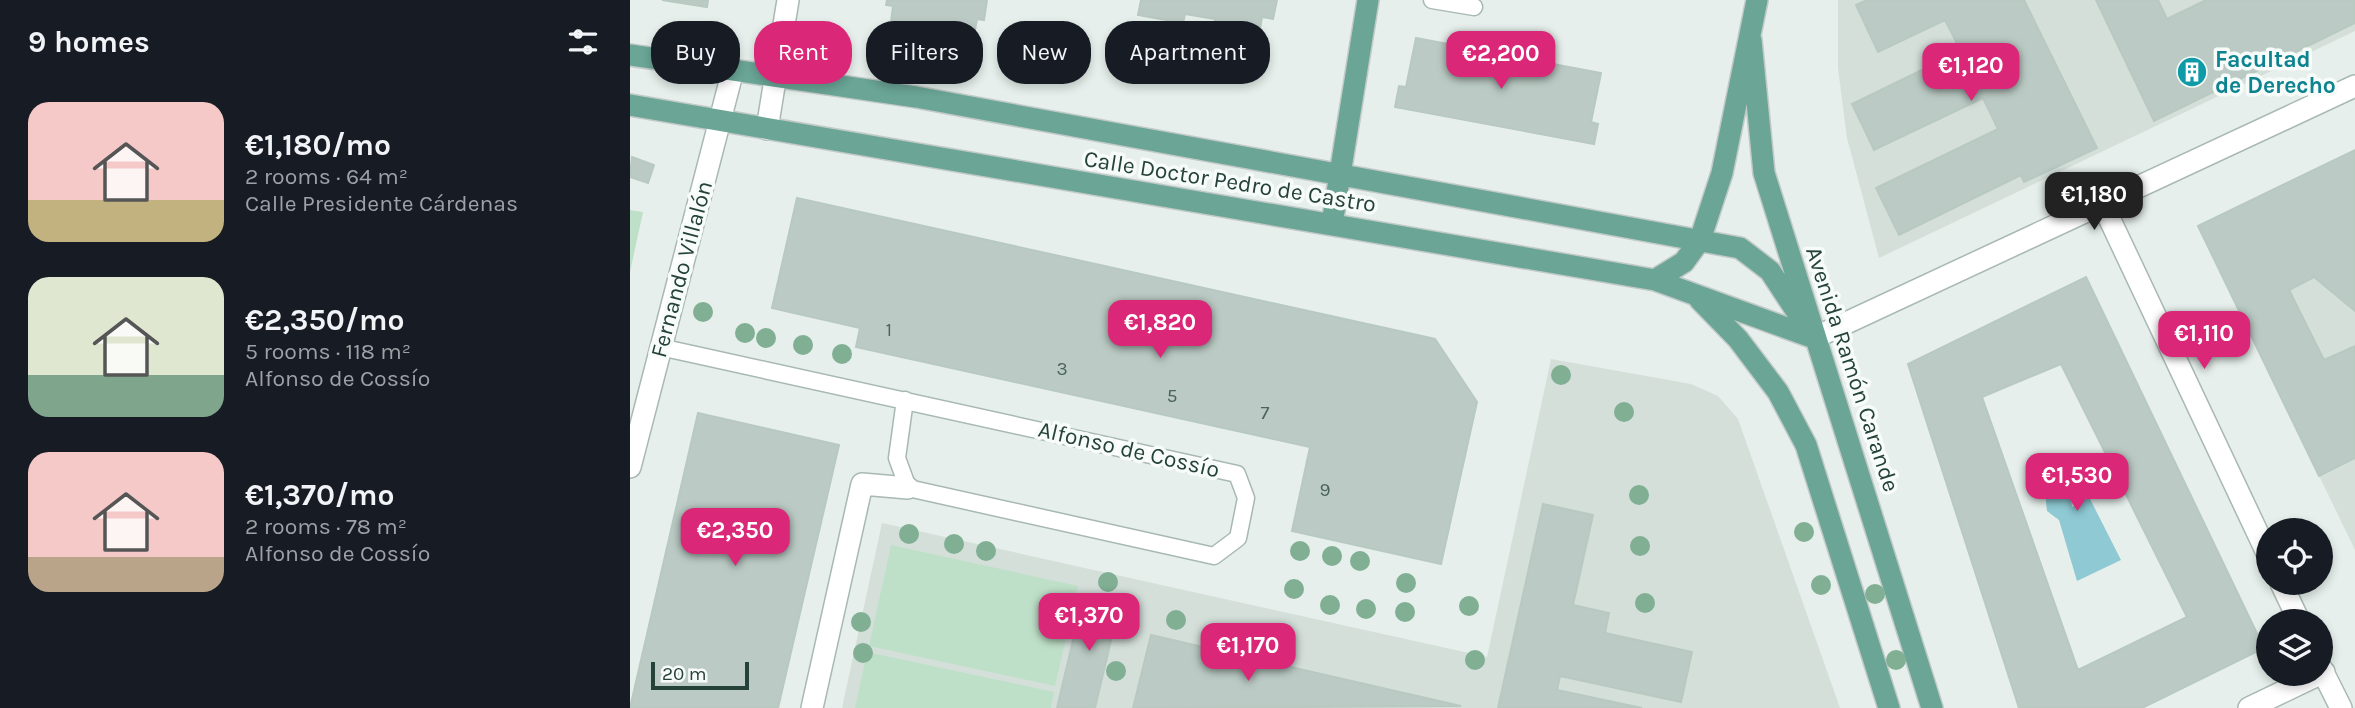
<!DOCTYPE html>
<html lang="en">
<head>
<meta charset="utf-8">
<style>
  body { margin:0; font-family:Karla,sans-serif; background:#242831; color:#f1f3f6; height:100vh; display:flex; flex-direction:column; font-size:26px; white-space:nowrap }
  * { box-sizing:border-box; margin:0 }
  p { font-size:23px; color:#9ea1a6 }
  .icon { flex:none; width:38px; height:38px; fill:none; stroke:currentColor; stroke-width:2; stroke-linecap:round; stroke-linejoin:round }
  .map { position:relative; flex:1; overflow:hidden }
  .side { display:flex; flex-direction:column; background:#171b24; width:630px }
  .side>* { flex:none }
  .top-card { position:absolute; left:21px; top:21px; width:665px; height:63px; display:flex; gap:14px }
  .tools { position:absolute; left:1626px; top:518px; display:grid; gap:14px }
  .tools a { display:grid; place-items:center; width:77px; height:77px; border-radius:50%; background:#171b24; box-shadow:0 4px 10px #0003; font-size:35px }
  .scale { position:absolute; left:21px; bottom:18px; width:98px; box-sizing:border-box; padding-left:7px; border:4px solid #24423a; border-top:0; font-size:19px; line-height:24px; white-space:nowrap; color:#24423a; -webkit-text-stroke:5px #f7fbf9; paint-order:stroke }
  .price { position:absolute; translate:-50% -60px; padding:0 16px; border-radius:14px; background:#db2777; color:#fff; font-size:23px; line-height:46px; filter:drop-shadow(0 2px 4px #0008) }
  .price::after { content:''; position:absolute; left:50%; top:42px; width:21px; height:16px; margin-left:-10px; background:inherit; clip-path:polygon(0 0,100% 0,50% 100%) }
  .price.selected { background:#222; color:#fff }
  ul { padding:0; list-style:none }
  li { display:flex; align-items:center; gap:21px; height:175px; padding:0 28px }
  li span { display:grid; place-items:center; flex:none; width:196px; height:140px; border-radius:21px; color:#555 }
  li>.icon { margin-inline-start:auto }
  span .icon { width:84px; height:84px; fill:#fffc; stroke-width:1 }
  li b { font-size:30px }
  h2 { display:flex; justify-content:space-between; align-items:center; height:84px; padding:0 28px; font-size:30px }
  .pill { padding:0 24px; border-radius:28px; background:#171b24; box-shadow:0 4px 10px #0003; font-size:24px; line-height:63px }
  .pill.selected { background:#db2777; color:#fff }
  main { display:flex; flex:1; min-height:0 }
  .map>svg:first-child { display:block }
</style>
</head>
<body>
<main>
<section class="side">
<h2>9 homes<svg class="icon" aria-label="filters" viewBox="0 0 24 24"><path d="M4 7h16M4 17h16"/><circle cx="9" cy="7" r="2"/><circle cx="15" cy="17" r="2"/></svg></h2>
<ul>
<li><span style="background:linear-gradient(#f6c9c9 70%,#c2b280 0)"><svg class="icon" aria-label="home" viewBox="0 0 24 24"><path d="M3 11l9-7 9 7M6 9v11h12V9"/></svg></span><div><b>€1,180/mo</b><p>2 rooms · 64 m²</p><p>Calle Presidente Cárdenas</p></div></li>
<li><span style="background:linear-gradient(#dfe7d0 70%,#7fa58c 0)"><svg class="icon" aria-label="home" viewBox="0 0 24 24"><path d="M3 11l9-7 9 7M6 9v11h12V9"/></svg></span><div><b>€2,350/mo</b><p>5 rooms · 118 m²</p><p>Alfonso de Cossío</p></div></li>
<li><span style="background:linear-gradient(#f6c9c9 75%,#b9a48a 0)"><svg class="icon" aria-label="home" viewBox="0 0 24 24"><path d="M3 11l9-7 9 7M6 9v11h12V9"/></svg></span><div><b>€1,370/mo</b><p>2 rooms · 78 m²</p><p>Alfonso de Cossío</p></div></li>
</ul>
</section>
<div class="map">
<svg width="1725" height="708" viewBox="0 0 1725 708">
  <rect width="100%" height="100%" fill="#e6efeb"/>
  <!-- built -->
  <path fill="#d4dfda" d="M1208,0H1725V31L1249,258L1217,138L1208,68Z
    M1725,150V550L1568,226Z
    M921,359L1061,384L1088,396L1108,419L1210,708H212L252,523L857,657Z"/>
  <!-- green -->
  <path fill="#bfe0c8" d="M0,210L13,212L0,272Z
    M261,545L448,586L425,686L239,646Z
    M237,652L424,692L421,708H225Z"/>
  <!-- water -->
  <path fill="#8ec9d4" d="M1427,487L1434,489L1441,498L1442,507L1459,497L1491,560L1447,581L1429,520L1417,511L1415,492Z"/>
  <!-- building -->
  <path fill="#bbcac4" stroke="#b8c9c2" stroke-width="2" fill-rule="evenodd" d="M32,0H78L77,7Z
    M257,0H357L354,20L347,19L344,35L337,34L334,46L265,38L267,22H261L263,6L256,5Z
    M511,0H647L643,19L632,17L629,34L585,27V19L555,14L553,23L508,15Z
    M1237,0H1394L1467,148L1394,182L1391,175L1269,235L1246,188L1368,129L1353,98L1244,150L1222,104L1331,51L1315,20L1248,52L1226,5Z
    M1466,0H1528L1537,19L1576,0H1725V23L1524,121Z
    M786,38L971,73L961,122L968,124L964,144L765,107L769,86L776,87Z
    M1725,150V311L1684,277L1659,290L1694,360L1725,346V458L1689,476L1568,226Z
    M2,157L24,165L18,183L0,177Z
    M167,198L805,339L847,402L811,564L662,531L680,447L226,347L230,328L142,308Z
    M1456,277L1634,648L1512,708H1389L1278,364ZM1431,364L1557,617L1448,670L1352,397Z
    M68,413L209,445L148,708H0Z
    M913,504L963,515L943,605L979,613L975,633L1062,652L1051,702L930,676L927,690L1012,708H868Z
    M454,594L490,602L465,708H427Z
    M521,635L831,706L503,708Z"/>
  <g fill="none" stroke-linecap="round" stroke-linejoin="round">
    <!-- service casing -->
    <g stroke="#a8b8b2" stroke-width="19">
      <path id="service" d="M802,0L844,7
        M30,347L607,474L616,498L608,538L584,556L278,488L267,458L275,400"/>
    </g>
    <!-- pedestrian casing -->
    <g stroke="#a8b8b2" stroke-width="24">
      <path id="pedestrian" d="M182,708L232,484L278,488"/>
    </g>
    <!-- minor casing -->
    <g stroke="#a8b8b2" stroke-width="24">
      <path id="minor" d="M137,129L158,0
        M1473,205L1638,555
        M0,467L103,70
        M1651,583L1669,621
        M1690,666L1711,708
        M1619,708L1694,672"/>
    </g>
    <!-- tertiary casing -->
    <g stroke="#a8b8b2" stroke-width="24">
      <path id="tertiary" d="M1184,338L1725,86"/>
    </g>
    <!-- primary casing -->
    <g stroke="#c2cac8" stroke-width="24">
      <path id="primary" d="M1121,40L1134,173L1302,708
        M0,55L286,97L1110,248L1140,271L1184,338
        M0,105L1025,280L1184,338
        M702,224L738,0
        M1025,280L1054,262L1070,240L1092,173L1127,0
        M1070,300L1108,339L1148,392L1176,445L1259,708"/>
    </g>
    <!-- service -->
    <use href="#service" stroke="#fff" stroke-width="16"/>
    <!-- pedestrian -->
    <use href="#pedestrian" stroke="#fff" stroke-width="21"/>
    <!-- minor -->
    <use href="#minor" stroke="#fff" stroke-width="21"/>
    <!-- tertiary -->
    <use href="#tertiary" stroke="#fff" stroke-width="21"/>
    <!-- primary -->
    <use href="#primary" stroke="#6aa596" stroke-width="21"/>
  </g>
  <!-- trees -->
  <g fill="#80af93">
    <circle cx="73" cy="312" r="10"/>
    <circle cx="115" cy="333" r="10"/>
    <circle cx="136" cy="338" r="10"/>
    <circle cx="173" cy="345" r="10"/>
    <circle cx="212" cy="354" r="10"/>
    <circle cx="931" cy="375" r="10"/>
    <circle cx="994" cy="412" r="10"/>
    <circle cx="1009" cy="495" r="10"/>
    <circle cx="1174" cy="532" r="10"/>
    <circle cx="279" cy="534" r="10"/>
    <circle cx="324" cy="544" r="10"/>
    <circle cx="1010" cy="546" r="10"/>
    <circle cx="356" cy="551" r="10"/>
    <circle cx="670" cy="551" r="10"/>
    <circle cx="702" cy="556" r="10"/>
    <circle cx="730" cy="561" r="10"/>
    <circle cx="478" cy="582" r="10"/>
    <circle cx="776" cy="583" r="10"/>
    <circle cx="1191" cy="585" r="10"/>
    <circle cx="664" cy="589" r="10"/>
    <circle cx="1245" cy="594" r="10"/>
    <circle cx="1015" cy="603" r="10"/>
    <circle cx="700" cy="605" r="10"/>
    <circle cx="839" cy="606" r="10"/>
    <circle cx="736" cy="609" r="10"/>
    <circle cx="775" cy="612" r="10"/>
    <circle cx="546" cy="620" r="10"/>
    <circle cx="231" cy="622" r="10"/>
    <circle cx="233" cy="653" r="10"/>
    <circle cx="845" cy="660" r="10"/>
    <circle cx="1266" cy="660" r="10"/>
    <circle cx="486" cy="671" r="10"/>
  </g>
  <!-- icons -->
  <defs>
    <g id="building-disc" transform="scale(1.575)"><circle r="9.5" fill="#0f9aa8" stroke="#f7fbf9"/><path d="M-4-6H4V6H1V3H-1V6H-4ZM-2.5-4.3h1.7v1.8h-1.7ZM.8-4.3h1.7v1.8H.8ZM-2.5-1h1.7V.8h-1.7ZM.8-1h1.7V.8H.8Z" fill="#fff"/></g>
  </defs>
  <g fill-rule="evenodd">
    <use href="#building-disc" x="1562" y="72"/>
  </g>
  <g text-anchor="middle" stroke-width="7" stroke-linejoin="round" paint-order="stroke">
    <!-- number labels -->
    <g font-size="19" fill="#4a645c">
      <text x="259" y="336">1</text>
      <text x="432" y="375">3</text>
      <text x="542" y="402">5</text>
      <text x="635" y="419">7</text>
      <text x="695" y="496">9</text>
    </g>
    <!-- culture labels -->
    <g font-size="23" font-weight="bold" fill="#0d838f" stroke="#f7fbf9" text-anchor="start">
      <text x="1585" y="67">Facultad<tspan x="1585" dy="26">de Derecho</tspan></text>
    </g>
    <!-- street labels -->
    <g font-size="23" fill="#24423a" stroke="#f7fbf9">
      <text transform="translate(600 181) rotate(9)" y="8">Calle Doctor Pedro de Castro</text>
      <text transform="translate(51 269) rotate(-75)" y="8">Fernando Villalón</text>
      <text transform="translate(1223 369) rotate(72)" y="8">Avenida Ramón Carande</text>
      <text transform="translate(499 449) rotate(13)" y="8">Alfonso de Cossío</text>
    </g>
  </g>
</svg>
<div class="tools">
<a><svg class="icon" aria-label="locate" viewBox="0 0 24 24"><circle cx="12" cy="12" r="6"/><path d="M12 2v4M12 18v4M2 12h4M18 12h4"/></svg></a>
<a><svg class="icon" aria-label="layers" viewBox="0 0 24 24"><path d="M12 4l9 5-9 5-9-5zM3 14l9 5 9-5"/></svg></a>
</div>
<div class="scale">20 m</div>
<b class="price" style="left:871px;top:91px">€2,200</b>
<b class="price" style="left:1341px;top:103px">€1,120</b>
<b class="price selected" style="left:1464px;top:232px">€1,180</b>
<b class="price" style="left:530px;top:360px">€1,820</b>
<b class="price" style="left:1574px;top:371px">€1,110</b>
<b class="price" style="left:1447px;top:513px">€1,530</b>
<b class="price" style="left:105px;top:568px">€2,350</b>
<b class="price" style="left:459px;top:653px">€1,370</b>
<b class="price" style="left:618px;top:683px">€1,170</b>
<div class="top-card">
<a class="pill">Buy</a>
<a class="pill selected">Rent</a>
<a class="pill">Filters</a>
<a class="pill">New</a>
<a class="pill">Apartment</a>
</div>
</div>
</main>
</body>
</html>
